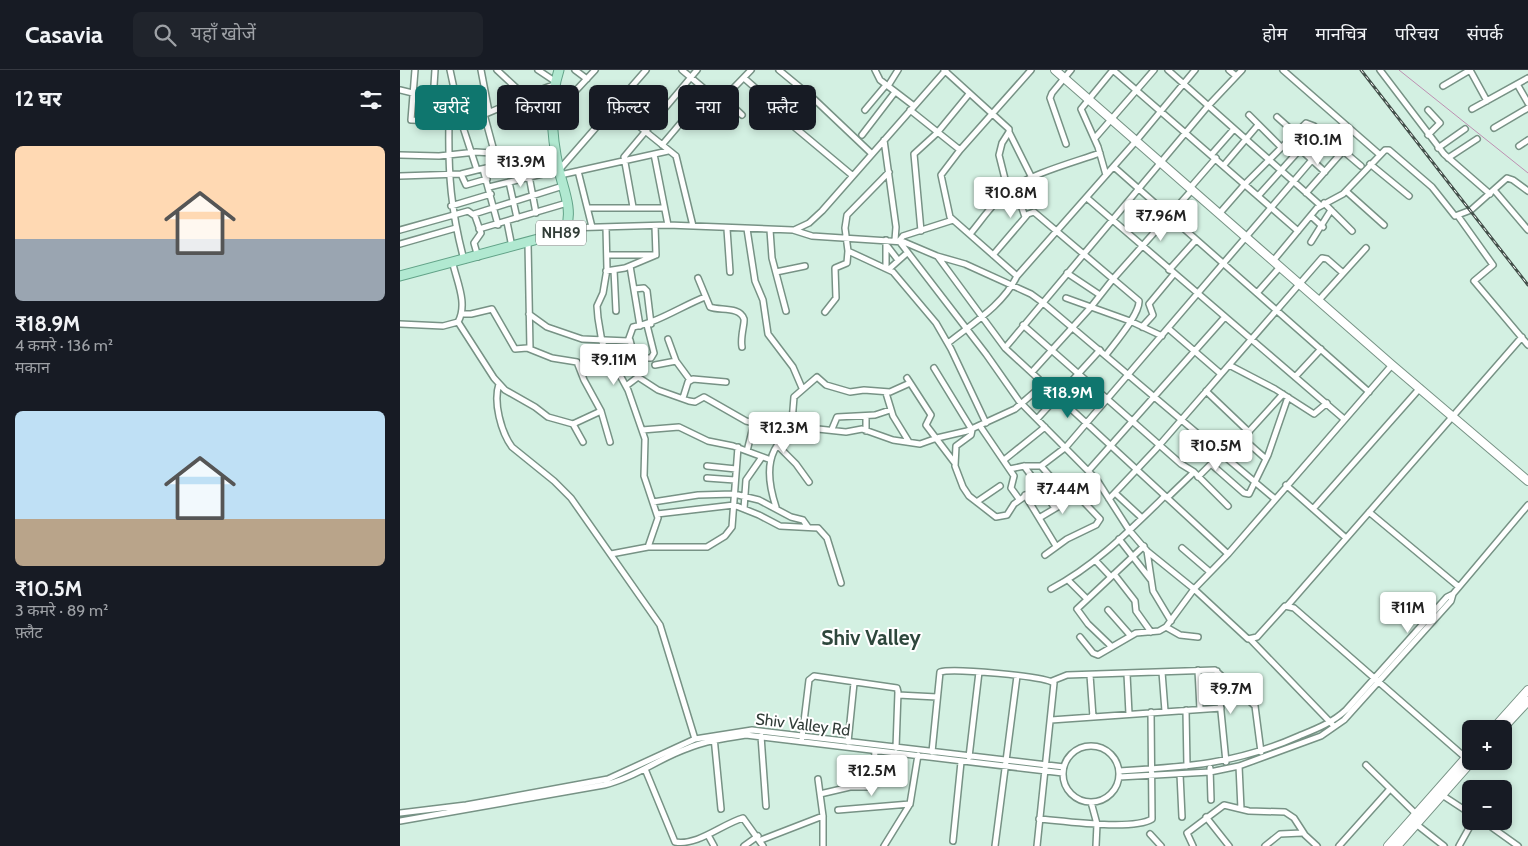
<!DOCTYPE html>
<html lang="hi">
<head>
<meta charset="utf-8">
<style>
  body { margin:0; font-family:Cabin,"Noto Sans Devanagari",sans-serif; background:#20242c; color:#f1f3f6; height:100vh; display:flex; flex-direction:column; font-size:19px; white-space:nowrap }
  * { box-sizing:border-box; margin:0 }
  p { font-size:16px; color:#9ea1a6 }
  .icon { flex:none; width:28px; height:28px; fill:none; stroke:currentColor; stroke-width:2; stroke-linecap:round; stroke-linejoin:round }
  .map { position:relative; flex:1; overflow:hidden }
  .sheet { display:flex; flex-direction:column; background:#171b24; width:400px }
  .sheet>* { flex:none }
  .hud { position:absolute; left:15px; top:15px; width:475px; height:45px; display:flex; gap:10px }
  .controls { position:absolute; left:1062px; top:650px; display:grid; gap:10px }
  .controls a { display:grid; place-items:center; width:50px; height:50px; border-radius:8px; background:#171b24; box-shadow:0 2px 8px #0003; font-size:25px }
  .price { position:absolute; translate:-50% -42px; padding:0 11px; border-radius:5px; background:#fff; color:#222; font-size:16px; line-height:32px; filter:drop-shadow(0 1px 2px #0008) }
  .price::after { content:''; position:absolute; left:50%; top:30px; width:15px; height:11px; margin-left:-8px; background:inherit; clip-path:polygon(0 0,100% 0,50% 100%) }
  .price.active { background:#0f766e; color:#fff }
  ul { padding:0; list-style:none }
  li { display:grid; align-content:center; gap:10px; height:265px; padding:0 15px }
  li span { display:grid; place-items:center; height:155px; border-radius:8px; color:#555 }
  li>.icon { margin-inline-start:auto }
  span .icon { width:90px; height:90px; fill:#fffc; stroke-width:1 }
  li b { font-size:21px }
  h2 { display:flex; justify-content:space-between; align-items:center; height:60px; padding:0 15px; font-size:21px }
  .tag { padding:0 18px; border-radius:8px; background:#171b24; box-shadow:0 2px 8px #0003; font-size:18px; line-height:45px }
  .tag.active { background:#0f766e; color:#fff }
  header { display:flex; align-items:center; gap:30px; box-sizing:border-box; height:70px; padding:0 25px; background:#171b24; border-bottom:1px solid #363941 }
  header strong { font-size:24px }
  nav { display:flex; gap:28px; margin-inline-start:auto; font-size:18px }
  .search { width:350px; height:45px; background:#20242c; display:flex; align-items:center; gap:12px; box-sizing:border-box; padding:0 18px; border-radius:8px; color:#9ea1a6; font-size:19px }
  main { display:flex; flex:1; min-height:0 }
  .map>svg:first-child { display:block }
</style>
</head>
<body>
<header>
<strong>Casavia</strong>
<div class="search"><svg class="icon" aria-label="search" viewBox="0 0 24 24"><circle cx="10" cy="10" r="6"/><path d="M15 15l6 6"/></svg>यहाँ खोजें</div>
<nav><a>होम</a><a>मानचित्र</a><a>परिचय</a><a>संपर्क</a></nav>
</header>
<main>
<section class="sheet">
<h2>12 घर<svg class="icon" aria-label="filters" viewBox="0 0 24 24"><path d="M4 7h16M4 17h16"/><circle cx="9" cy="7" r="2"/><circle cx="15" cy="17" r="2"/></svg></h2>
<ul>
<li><span style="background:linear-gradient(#ffd9b3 60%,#9aa5b1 0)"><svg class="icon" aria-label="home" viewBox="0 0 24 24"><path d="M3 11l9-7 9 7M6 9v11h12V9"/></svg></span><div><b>₹18.9M</b><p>4 कमरे · 136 m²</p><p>मकान</p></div></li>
<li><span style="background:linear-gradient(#bfe0f5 70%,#b9a48a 0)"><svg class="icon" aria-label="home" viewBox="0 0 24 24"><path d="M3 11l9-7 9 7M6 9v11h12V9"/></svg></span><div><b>₹10.5M</b><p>3 कमरे · 89 m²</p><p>फ़्लैट</p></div></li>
</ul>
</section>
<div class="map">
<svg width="1128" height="776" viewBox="0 0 1128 776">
  <rect width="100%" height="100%" fill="#d3f0e2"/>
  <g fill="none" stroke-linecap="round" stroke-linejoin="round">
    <!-- stream -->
    <path stroke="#bd8fb1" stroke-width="1" d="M999,0L1128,103"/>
    <!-- street casing -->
    <g stroke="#779285" stroke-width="8">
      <path id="street" d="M15,0L11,50L39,51
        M35,0L33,31L39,51C64,63 127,21 155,15
        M50,0L61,51L77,100L156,83
        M81,0L89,42
        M97,0L125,26
        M138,0L156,12
        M175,0L187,9
        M282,0L320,32L351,0
        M379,0L413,28L472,84
        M475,0L480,10L514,36
        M544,0L609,59V62L602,73L599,85L608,121
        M713,0L898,161
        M768,0L920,135
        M829,0L836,6
        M883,0L979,84
        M980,0L1044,84L1090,124
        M1070,0L1087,31
        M344,8L377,37L380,45L453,106
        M1117,14L1128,33
        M488,16L498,0
        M1043,16L1070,0
        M0,20L33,28L56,24
        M324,28L342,45
        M214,36L276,86L293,156
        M1072,39L1128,8
        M465,40L486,15
        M510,40L560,80
        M153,45L195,0
        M849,45L881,77
        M877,47L895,63
        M49,53C48,104 51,141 64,190
        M1094,58L1128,38
        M609,62L631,106
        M462,65L495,22
        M1028,65L1040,53L1028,40
        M695,68L754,0
        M484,70L496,157L495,170
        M666,74L650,28L652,23L671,0
        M262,75L301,29
        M1119,76L1128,70
        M1038,78L1065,59
        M900,79L925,102
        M254,84L268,155
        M812,84L834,59
        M0,85L39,86L76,82L92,83L94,81L84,44
        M1048,88L1077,69
        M126,90L136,143
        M970,94L1009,126
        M824,95L858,55
        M714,97L969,322
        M83,99L98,155
        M178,101L192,157
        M489,102L447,145L445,158L448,181L493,202L536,253L551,279L586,353
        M61,104L66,115L87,109
        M160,105L268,81
        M706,105L698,77L681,39L713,0
        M0,106L61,104L77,100
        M109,112L117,148
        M89,117L159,100L246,0
        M615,117L625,147
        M790,118L816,88
        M1094,120L1128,160
        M946,121L984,155
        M906,123L943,81
        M859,125L912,66
        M687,128L944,349
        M924,133L952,161
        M51,136L91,124
        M233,137L224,87L297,0
        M188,138H263
        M74,144L163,116
        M819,144L846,113L906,53L914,56L961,96
        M911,146L923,157
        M1058,146L1093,195L1074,211L1128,275
        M553,150L503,166L499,171L586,284L619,331L697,410L729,460L747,481L794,519L848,569L857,567L885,536L894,538L1067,689
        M107,152L112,177
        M206,157L207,199L203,223L197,236L198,248L202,272L228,320L245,369L244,406L258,448L248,477
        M166,158L268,155L393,160L412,166L504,172L537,186L565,194L631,224L642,232L875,429
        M79,159L167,133
        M327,159L330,202
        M347,159L355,211L363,230L368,264L393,297L402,318
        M0,160L68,141L75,146L81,163L74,173L78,187
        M370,160L372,188L386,241
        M394,160L409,153L422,141L546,0
        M521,161L514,84L537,63L569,24
        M570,164C582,150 593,132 608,121C632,103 672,93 700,83
        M911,172L931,140
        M128,173L130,279
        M0,174L56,158
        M488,177L498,190
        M208,185H256
        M593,185L628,144L634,142L739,231C740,244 714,274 706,285
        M538,187L605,278L828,484
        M873,191L917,138L943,124L985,80H989L1032,117L1055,146L1071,140L1107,108L1113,110L1128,121
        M230,196L240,256
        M486,198V170
        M489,199L507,183
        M214,200L216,241
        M769,200L796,170
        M206,201L225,198L256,185L255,156
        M376,202L405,196
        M667,203L700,225
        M617,206L736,71L795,0
        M298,208L310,237C319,241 340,236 344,249C345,253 340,267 342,277
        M234,219L244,218L247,221L251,254
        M857,223L880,197
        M666,228L730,251L762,266
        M919,230L966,178
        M425,242L436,228L435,198L447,193L448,181
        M63,244H71L92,239L115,279L127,278L152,288L177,292L184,310L201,341L210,372
        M129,244L147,257L182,269L228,271L233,257C259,252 280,237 305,227
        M58,252L94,308L105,320L135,337L148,347L173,354L183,372
        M0,254L43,256L58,252C68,234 57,212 53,194
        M623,255L781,394L794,402L828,436
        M742,257L753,245L749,234L774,204
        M769,259L821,304
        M268,269L276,291L290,310
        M548,273C573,253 603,235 617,206L550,147L541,105L560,80L631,0
        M605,278L808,36L842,0
        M239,288H251L254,283L247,255
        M255,295L276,291
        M829,295L875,319L914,344L927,333
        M534,298L572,360L571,365L556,376L555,396L563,417L569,426L596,447L607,445L614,434L638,417
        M632,302L691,237L713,209L792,120
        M238,307L258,320L289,331L295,332L304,327L346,351L354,353L371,347L401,348L418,359L446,362L462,359L493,370L520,374L537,368L567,361L615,339L645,313
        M895,307L921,279
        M507,308L531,345L526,355L554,392
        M99,314C93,332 101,362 112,377L154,411L171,428L260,555L295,669
        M226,316L238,307L241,292L233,282L230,270
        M806,321L849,362
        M486,323L493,346L509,372
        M283,328L288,312L293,309L326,312
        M466,346V361
        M637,349L700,280
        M173,354L201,341
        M580,356L614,406L611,418L619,429
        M432,359L437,347L475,345L490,340
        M242,360L279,357L308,371L333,376L371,390
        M391,364L394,327L417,307L426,315L450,322L464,320L490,322L510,313
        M843,368L883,324
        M378,376L396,394L409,412
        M819,380L835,365H839L866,389
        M347,381L354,353
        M604,390L645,357
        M811,394L844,423L849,424L868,385L888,327
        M307,396L336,399
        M624,396L655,438
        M641,396L656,413L680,428L700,449L696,455L667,469L645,485
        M610,399L624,396H641L666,377L923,77
        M689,400L824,248
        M798,407L814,391L824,384
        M307,408L335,410
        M886,415L946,468
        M715,423L742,448
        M625,425L656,476
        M767,428L794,402
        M709,429L756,379L922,188L927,189L943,203
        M578,431L600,416
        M253,432L298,425L334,424L359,430L391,447L403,450L408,457
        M376,437C368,413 363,381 389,364L406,366L410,354
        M344,439L346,410L362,387
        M913,439L1020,318
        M969,442L1059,517
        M257,444L334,435L359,445L380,456L418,458L427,468L441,513
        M639,448L676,426
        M719,469L751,510
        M782,478L810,502
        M747,481L753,521L771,551
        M211,484L248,477H307L325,466L332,457L338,377
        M695,490L711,507
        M714,504L735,531L736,541L751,562
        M668,510L687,529
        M651,519C695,496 730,460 765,426
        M888,535L1122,267
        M708,540L730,565
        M766,557L780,565L798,567
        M680,567L693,583L698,585L736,563L759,561L766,557L794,519L828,484L992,295
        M851,570L932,654
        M712,577L688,554L677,539L744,476
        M798,600L800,639
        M817,601L826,692
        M762,602L765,641
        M727,604L729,644
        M690,605L693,647
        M652,611L667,605L815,600L855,636L861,682
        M498,625L537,627
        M786,640L787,696
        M651,650L821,638
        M361,666L366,736
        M314,667L321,739
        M402,668L409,610L414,606L497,618L498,622L496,678
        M448,672L454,613
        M663 704a28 28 0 1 1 56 0a28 28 0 1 1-56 0Z
        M532,682L540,602C553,598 644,606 654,613L637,776
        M569,687L579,602
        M966,695L1016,744
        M839,696L841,739
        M810,698L811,730
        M245,699L275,772C298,776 322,754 343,748L363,776
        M719,701C787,697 836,694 899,666C916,659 932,653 946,640L1047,527L1053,524L1128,435
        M780,704L782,747
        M719,707L810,702L839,696L921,666L944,650L1051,531L1053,524
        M418,709L423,746V776
        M420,724L450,717H470L473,712L475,681
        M1042,725L1071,744
        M691,732L697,754L696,776
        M438,740L510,734
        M0,743L66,735L208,709L295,669L352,660L664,697
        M806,747L829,776
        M639,749C664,751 732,761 752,749L751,642
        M0,751L204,715C234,708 258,689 286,679C305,671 326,668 346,665L663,703
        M1083,751L1118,776
        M1016,754L1044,776
        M750,764L761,776
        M308,765L314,776
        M361,770L423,746
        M553,771L561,692
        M344,776L358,766
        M484,776L510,734L518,685
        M595,776L617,606
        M793,776L787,763L824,735L849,741L885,742L894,748L905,765L917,776
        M865,776L880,764L902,763
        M939,776L990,719
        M1059,776L1073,751"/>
    </g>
    <!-- secondary casing -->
    <g stroke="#779285" stroke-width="10">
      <path id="secondary" d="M655,0L992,295L1128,411
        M1093,659L1128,620
        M1102,659L1128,631
        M988,776L1071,682
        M997,776L1072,691"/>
    </g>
    <!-- primary casing -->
    <g stroke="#62a388" stroke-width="11">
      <path id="primary" d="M0,206L153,165L166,158C173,140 163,118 159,100C152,69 149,31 159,0"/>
    </g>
    <!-- street -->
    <use href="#street" stroke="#fff" stroke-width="5"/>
    <!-- secondary -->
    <use href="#secondary" stroke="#fff" stroke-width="8"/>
    <!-- primary -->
    <use href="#primary" stroke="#b1e9d1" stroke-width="9"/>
    <!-- rail casing -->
    <g stroke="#43504a" stroke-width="3">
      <path id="rail" d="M961,0L1128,215"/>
    </g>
    <!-- rail -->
    <use href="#rail" stroke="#fff" stroke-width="1" stroke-dasharray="4" stroke-linecap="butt"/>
  </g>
  <g text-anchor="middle" stroke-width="4" stroke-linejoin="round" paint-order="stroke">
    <!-- shield labels -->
    <rect fill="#fff" stroke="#6f7673" stroke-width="1" x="136" y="150.5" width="50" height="25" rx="4"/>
    <g font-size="15" font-weight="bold" fill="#313c37">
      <text x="161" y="168">NH89</text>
    </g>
    <!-- street labels -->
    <g font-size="16" fill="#313c37" stroke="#fff">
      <text transform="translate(403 654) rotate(7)" y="6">Shiv Valley Rd</text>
    </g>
    <!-- district labels -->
    <g font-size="21" font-weight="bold" fill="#2e473c" stroke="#fff">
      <text x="471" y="575">Shiv Valley</text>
    </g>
  </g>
</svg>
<div class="controls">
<a>+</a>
<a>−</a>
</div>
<b class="price" style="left:918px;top:96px">₹10.1M</b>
<b class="price" style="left:121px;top:118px">₹13.9M</b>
<b class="price" style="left:611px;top:149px">₹10.8M</b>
<b class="price" style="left:761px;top:172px">₹7.96M</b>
<b class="price" style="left:214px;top:316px">₹9.11M</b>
<b class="price active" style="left:668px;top:349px">₹18.9M</b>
<b class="price" style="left:384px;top:384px">₹12.3M</b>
<b class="price" style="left:816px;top:402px">₹10.5M</b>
<b class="price" style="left:663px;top:445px">₹7.44M</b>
<b class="price" style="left:1008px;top:564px">₹11M</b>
<b class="price" style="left:831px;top:645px">₹9.7M</b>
<b class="price" style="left:472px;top:727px">₹12.5M</b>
<div class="hud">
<a class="tag active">खरीदें</a>
<a class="tag">किराया</a>
<a class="tag">फ़िल्टर</a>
<a class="tag">नया</a>
<a class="tag">फ़्लैट</a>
</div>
</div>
</main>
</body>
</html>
